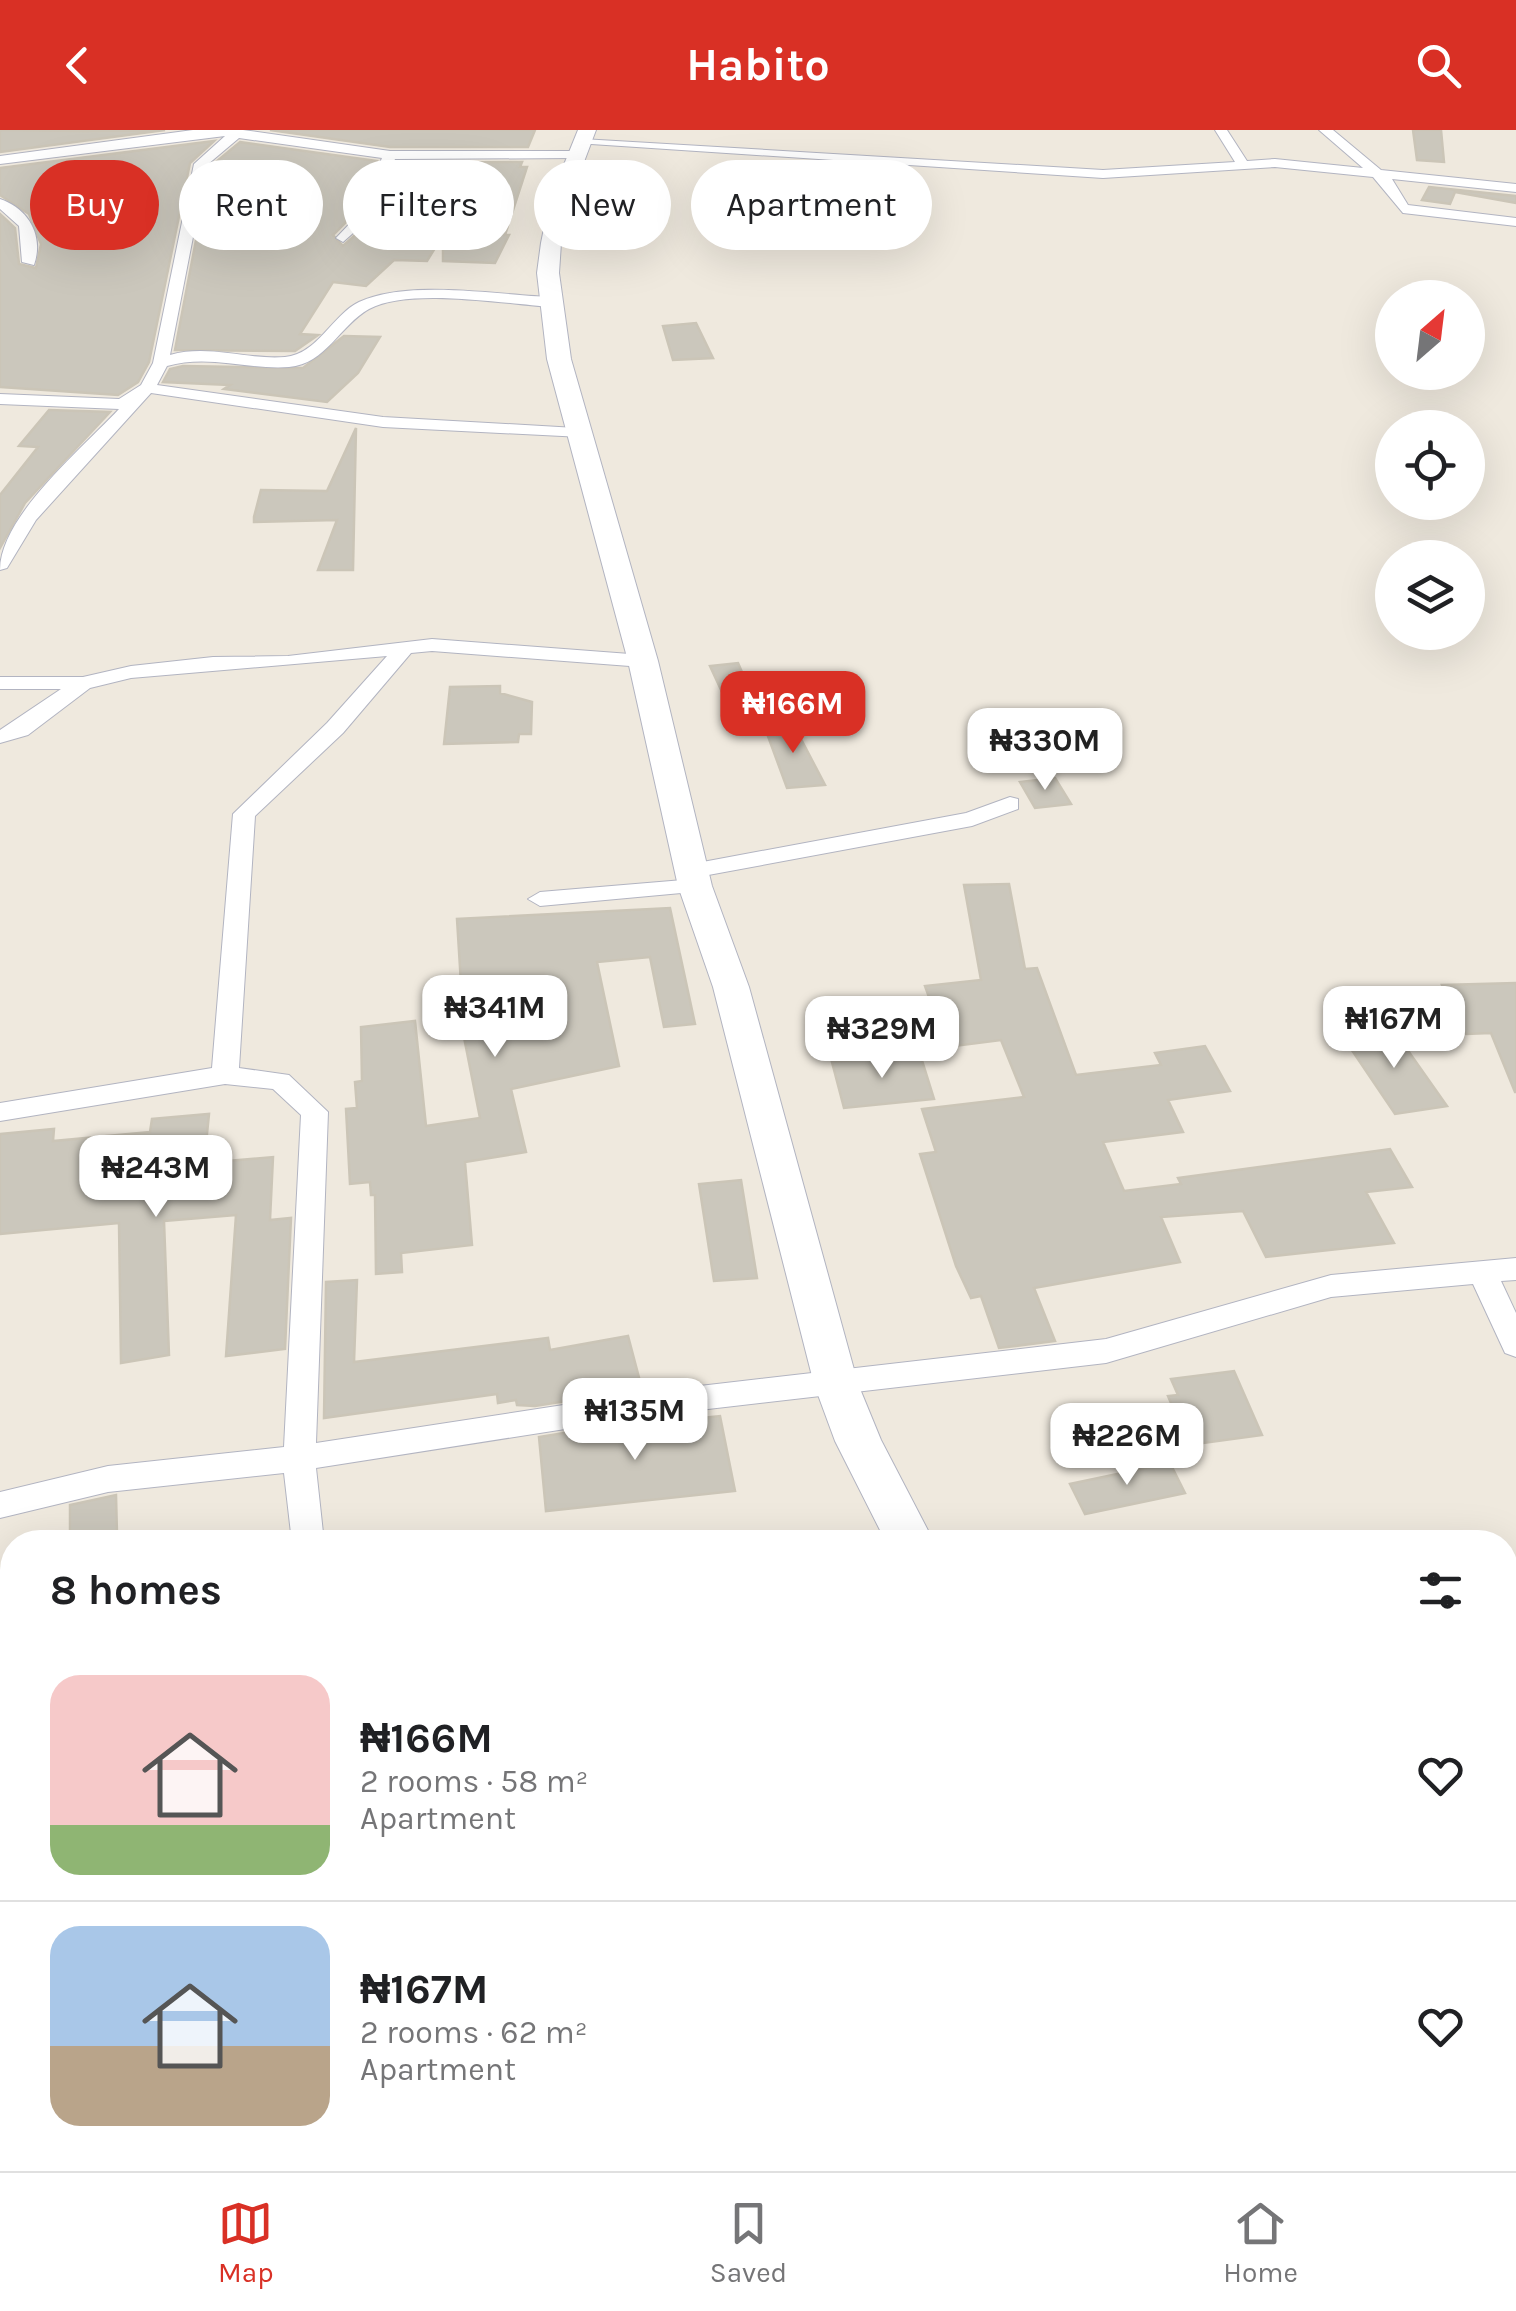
<!DOCTYPE html>
<html lang="en">
<head>
<meta charset="utf-8">
<style>
  body { margin:0; font-family:Karla,sans-serif; background:#f2f2f2; color:#202124; height:100vh; display:flex; flex-direction:column; font-size:38px; white-space:nowrap }
  * { box-sizing:border-box; margin:0 }
  p { font-size:32px; color:#757577 }
  .icon { flex:none; width:55px; height:55px; fill:none; stroke:currentColor; stroke-width:2; stroke-linecap:round; stroke-linejoin:round }
  .map { position:relative; flex:1; overflow:hidden }
  .sheet { position:absolute; left:0px; top:1400px; width:1518px; height:642px; display:flex; flex-direction:column; background:#fff; border-radius:40px 40px 0 0; box-shadow:0 10px 40px #0002 }
  .sheet>* { flex:none }
  .hud { position:absolute; left:30px; top:30px; width:1000px; height:90px; display:flex; gap:20px }
  .needle { width:65px; rotate:28deg }
  .fabs { position:absolute; left:1375px; top:150px; display:grid; gap:20px }
  .fabs a { display:grid; place-items:center; width:110px; height:110px; border-radius:50%; background:#fff; box-shadow:0 10px 40px #0002; font-size:50px }
  .price { position:absolute; translate:-50% -85px; padding:0 22px; border-radius:20px; background:#fff; color:#222; font-size:32px; line-height:65px; filter:drop-shadow(0 2px 5px #0008) }
  .price::after { content:''; position:absolute; left:50%; top:60px; width:30px; height:22px; margin-left:-15px; background:inherit; clip-path:polygon(0 0,100% 0,50% 100%) }
  .price.current { background:#d93025; color:#fff }
  ul { padding:0; list-style:none }
  li { display:flex; align-items:center; gap:30px; height:250px; padding:0 50px }
  li+li { border-top:2px solid #e0e0e0 }
  li span { display:grid; place-items:center; flex:none; width:280px; height:200px; border-radius:30px; color:#555 }
  li>.icon { margin-inline-start:auto }
  span .icon { width:120px; height:120px; fill:#fffc; stroke-width:1 }
  li b { font-size:42px }
  h2 { display:flex; justify-content:space-between; align-items:center; height:120px; padding:0 50px; font-size:42px }
  .tag { padding:0 35px; border-radius:45px; background:#fff; box-shadow:0 10px 40px #0002; font-size:35px; line-height:90px }
  .tag.current { background:#d93025; color:#fff }
  header { display:flex; justify-content:space-between; align-items:center; height:130px; padding:0 50px; background:#d93025; color:#fff; font-size:45px; font-weight:700 }
  .menu { display:flex; justify-content:space-around; align-items:center; height:140px; border-top:2px solid #e0e0e0; background:#fff; font-size:28px; color:#757577 }
  .menu a { display:grid; justify-items:center; gap:5px }
  .menu .current { color:#d93025 }
  .map>svg:first-child { display:block }
</style>
</head>
<body>
<header><svg class="icon" aria-label="back" viewBox="0 0 24 24"><path d="M15 5l-7 7 7 7"/></svg>Habito<svg class="icon" aria-label="search" viewBox="0 0 24 24"><circle cx="10" cy="10" r="6"/><path d="M15 15l6 6"/></svg></header>
<div class="map">
<svg width="1516" height="2041" viewBox="0 0 1516 2041">
  <rect width="100%" height="100%" fill="#efe9de"/>
  <!-- building -->
  <path fill="#cbc7bc" stroke="#cbc5b7" stroke-width="2.5" d="M0,0L85,1L165,0L0,22Z
    M270,0H535L528,17H390Z
    M1413,0H1441L1444,32L1417,30Z
    M214,11L190,33L149,232L138,252L118,265L0,257V84L15,98L19,134L36,138L41,114L29,84L0,65V38Z
    M240,12L377,31L354,84L333,105L343,116L373,89L398,33L522,32L520,37H527L505,105H509L495,133L443,131V105L427,131L394,130L366,156L333,152L300,204L318,205L295,221L175,220L210,37Z
    M1429,57L1516,66V73L1455,62L1450,74L1422,70Z
    M696,193L713,228L673,230L663,196Z
    M344,206L380,207L358,243L327,272L224,259L230,255L163,252L170,239L183,236L303,238Z
    M49,280L110,282L25,373L0,418V365L38,317L19,316Z
    M356,298L353,440H318L337,390L254,392V387L261,360L327,361Z
    M738,533L755,572L728,575L710,536Z
    M500,556V563L532,572L531,604H519L518,612L444,614L450,557Z
    M790,588L825,655L787,658L765,598Z
    M1055,648L1071,674L1035,678L1020,652Z
    M1009,754L1025,839L1037,838L1076,945L1161,935L1155,923L1205,916L1230,961L1168,970L1183,1002L1103,1012L1124,1061L1181,1054L1178,1048L1390,1019L1412,1057L1366,1062L1394,1113L1266,1127L1243,1081L1161,1087L1180,1132L1034,1158L1055,1211L999,1218L981,1166L971,1168L956,1136L920,1024L936,1022L922,979L1024,967L1001,910L947,917L925,856L981,850L964,755Z
    M670,778L695,894L664,897L650,827L597,832L619,936L511,959L526,1022L465,1032L472,1115L401,1123L402,1142L376,1144L375,1065H371L370,1052L350,1054L346,979L357,978L355,952L362,951L361,897L415,891L426,996L480,988L460,887L463,886L457,789Z
    M1516,853V962H1515L1491,903L1466,904L1442,855Z
    M1392,898L1447,976L1395,984L1341,904Z
    M920,924L934,969L844,978L832,932Z
    M209,984L204,1033L273,1027L270,1090L291,1088L285,1219L226,1226L236,1085L164,1091L169,1225L121,1233L119,1093L0,1104V1004L54,999L53,1011L150,1002L152,989Z
    M741,1050L757,1148L714,1151L699,1054Z
    M357,1150L354,1232L548,1208L550,1220L628,1206L642,1259L535,1276L517,1275L516,1270L498,1273L497,1264L324,1288L326,1152Z
    M1234,1241L1262,1305L1189,1315L1168,1266L1178,1265L1171,1249Z
    M720,1286L735,1361L546,1381L539,1307L651,1289L652,1293Z
    M1170,1333L1185,1363L1085,1384L1070,1354Z
    M116,1365L117,1404L70,1412V1375Z"/>
  <g fill="none" stroke-linecap="round" stroke-linejoin="round">
    <!-- street casing -->
    <g stroke="#b2b4c1" stroke-width="2">
      <path id="street" d="M193,0H243L390,21H582L577,28L395,29L370,88L343,112L336,108L357,86L382,28L239,8L207,35L170,225C209,214 246,230 285,227C318,224 332,185 359,172C409,149 497,165 552,167L560,172L552,177C505,174 409,157 369,179C340,195 326,234 289,237C247,240 209,224 167,236L157,255L383,287L576,298L582,299V307L383,297L151,263L36,390L7,438L0,440C0,386 83,318 119,279L0,274V264L119,269L141,255L153,233L194,34L225,6L0,34V26Z
        M1215,0H1227L1247,31L1275,29L1363,38L1319,0H1333L1381,40L1516,54V62L1392,49L1408,75L1516,88V96L1403,83L1373,47L1275,37L1103,48L576,13L582,9L1103,40L1235,32Z
        M0,69C29,79 44,106 34,135L22,132L19,96L0,79Z
        M432,509L643,525L653,531L643,537L432,521L411,523L343,603L255,686L239,938L289,945L328,982L316,1313L648,1262L1106,1209L1331,1145L1516,1128V1150L1501,1151L1516,1183V1227L1505,1223L1473,1154L1331,1167L1106,1233L648,1286L316,1338L324,1412H292L284,1343L108,1362L0,1388V1362L108,1336L284,1317L301,985L273,959L225,954L0,991V973L212,938L233,684L327,593L387,526L131,548L90,558L28,605L0,613V600L61,559H0V547H83L131,536L213,527L288,526Z
        M1010,667L1018,669V679L972,696L692,748L680,741L692,734L966,683Z
        M695,749L703,751L707,756L703,761L540,776L528,769L540,762Z
        M157,2030H227L223,2041H153Z
        M466,2030H508L510,2041H468Z"/>
    </g>
    <!-- secondary casing -->
    <g stroke="#b2b4c1" stroke-width="2">
      <path id="secondary" d="M578,0H596L570,69L561,113L559,143L571,229L658,531L712,756L749,857L858,1254L881,1310L934,1412H886L835,1311L814,1254L713,857L678,756L628,531L547,229L537,143L541,113L550,69Z
        M1192,2030H1254L1259,2041H1197Z"/>
    </g>
    <!-- street -->
    <use href="#street" fill="#fff" fill-rule="evenodd"/>
    <!-- secondary -->
    <use href="#secondary" fill="#fff" fill-rule="evenodd"/>
  </g>
</svg>
<div class="fabs">
<a><svg class="needle" viewBox="-14 -14 28 28"><path d="M0-13l5 13h-10z" fill="#e53935"/><path d="M0 13l5-13h-10z" fill="#757577"/></svg></a>
<a><svg class="icon" aria-label="locate" viewBox="0 0 24 24"><circle cx="12" cy="12" r="6"/><path d="M12 2v4M12 18v4M2 12h4M18 12h4"/></svg></a>
<a><svg class="icon" aria-label="layers" viewBox="0 0 24 24"><path d="M12 4l9 5-9 5-9-5zM3 14l9 5 9-5"/></svg></a>
</div>
<b class="price current" style="left:793px;top:626px">₦166M</b>
<b class="price" style="left:1045px;top:663px">₦330M</b>
<b class="price" style="left:495px;top:930px">₦341M</b>
<b class="price" style="left:1394px;top:941px">₦167M</b>
<b class="price" style="left:882px;top:951px">₦329M</b>
<b class="price" style="left:156px;top:1090px">₦243M</b>
<b class="price" style="left:635px;top:1333px">₦135M</b>
<b class="price" style="left:1127px;top:1358px">₦226M</b>
<div class="hud">
<a class="tag current">Buy</a>
<a class="tag">Rent</a>
<a class="tag">Filters</a>
<a class="tag">New</a>
<a class="tag">Apartment</a>
</div>
<section class="sheet">
<h2>8 homes<svg class="icon" aria-label="filters" viewBox="0 0 24 24"><path d="M4 7h16M4 17h16"/><circle cx="9" cy="7" r="2"/><circle cx="15" cy="17" r="2"/></svg></h2>
<ul>
<li><span style="background:linear-gradient(#f6c9c9 75%,#8fb573 0)"><svg class="icon" aria-label="home" viewBox="0 0 24 24"><path d="M3 11l9-7 9 7M6 9v11h12V9"/></svg></span><div><b>₦166M</b><p>2 rooms · 58 m²</p><p>Apartment</p></div><svg class="icon" aria-label="heart" viewBox="0 0 24 24"><path d="M12 20l-8-8c-3-5 5-10 8-4 3-6 11-1 8 4z"/></svg></li>
<li><span style="background:linear-gradient(#a9c7e8 60%,#b9a48a 0)"><svg class="icon" aria-label="home" viewBox="0 0 24 24"><path d="M3 11l9-7 9 7M6 9v11h12V9"/></svg></span><div><b>₦167M</b><p>2 rooms · 62 m²</p><p>Apartment</p></div><svg class="icon" aria-label="heart" viewBox="0 0 24 24"><path d="M12 20l-8-8c-3-5 5-10 8-4 3-6 11-1 8 4z"/></svg></li>
</ul>
</section>
</div>
<nav class="menu">
<a class="current"><svg class="icon" aria-label="map" viewBox="0 0 24 24"><path d="M3 6l6-2 6 2 6-2v14l-6 2-6-2-6 2zM9 4v14M15 6v14"/></svg>Map</a>
<a><svg class="icon" aria-label="saved" viewBox="0 0 24 24"><path d="M7 4h10v16l-5-4-5 4z"/></svg>Saved</a>
<a><svg class="icon" aria-label="home" viewBox="0 0 24 24"><path d="M3 11l9-7 9 7M6 9v11h12V9"/></svg>Home</a>
</nav>
</body>
</html>
